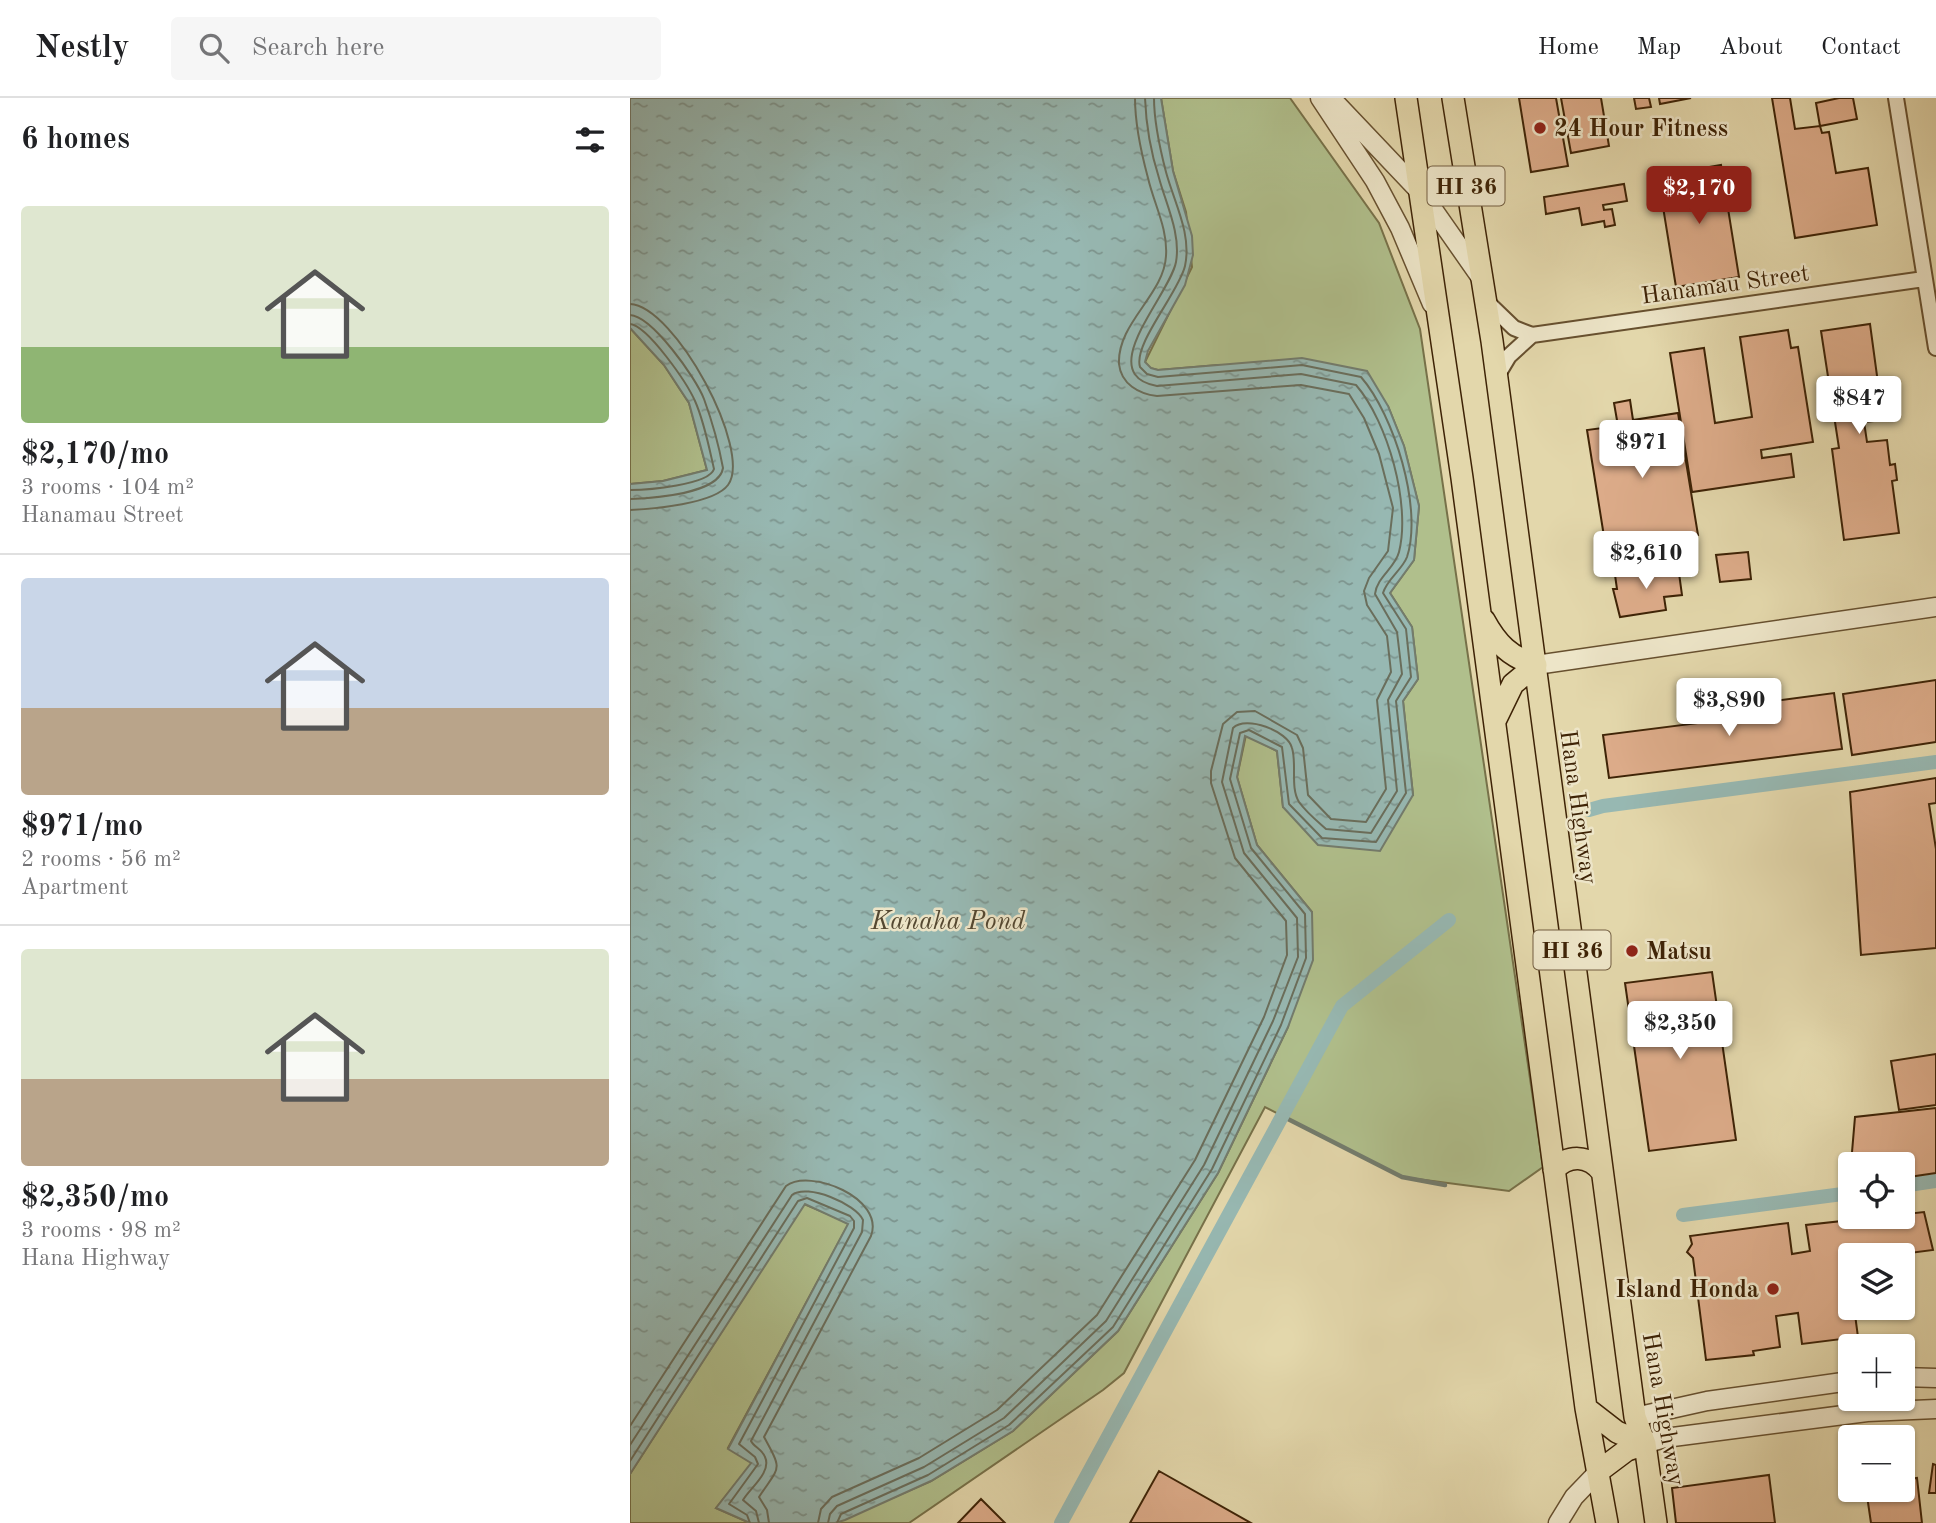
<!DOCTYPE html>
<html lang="en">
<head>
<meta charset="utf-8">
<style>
  body { margin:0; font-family:"Old Standard TT",serif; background:#f6f6f6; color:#202124; height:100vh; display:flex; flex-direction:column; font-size:26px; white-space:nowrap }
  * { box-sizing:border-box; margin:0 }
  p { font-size:23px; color:#757577 }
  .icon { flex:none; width:38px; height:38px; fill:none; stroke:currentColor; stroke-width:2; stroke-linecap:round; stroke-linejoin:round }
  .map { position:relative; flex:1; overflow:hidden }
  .panel { display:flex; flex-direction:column; background:#fff; width:630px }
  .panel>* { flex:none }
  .controls { position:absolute; left:1208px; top:1054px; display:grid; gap:14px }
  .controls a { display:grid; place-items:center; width:77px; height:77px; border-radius:7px; background:#fff; box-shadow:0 2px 5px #0004; font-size:35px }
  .price { position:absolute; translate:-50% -60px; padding:0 16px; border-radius:7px; background:#fff; color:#222; font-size:23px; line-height:46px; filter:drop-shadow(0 2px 4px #0008) }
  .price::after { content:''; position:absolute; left:50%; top:42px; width:21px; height:16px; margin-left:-10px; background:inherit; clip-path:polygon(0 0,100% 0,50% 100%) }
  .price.current { background:#8f2418; color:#fff }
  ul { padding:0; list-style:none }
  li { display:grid; align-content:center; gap:14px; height:371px; padding:0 21px }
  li+li { border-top:2px solid #e0e0e0 }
  li span { display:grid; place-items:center; height:217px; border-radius:7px; color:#555 }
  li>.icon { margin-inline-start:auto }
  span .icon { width:126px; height:126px; fill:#fffc; stroke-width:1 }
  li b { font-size:30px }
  h2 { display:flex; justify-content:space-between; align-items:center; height:84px; padding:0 21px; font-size:30px }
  header { display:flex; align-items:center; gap:42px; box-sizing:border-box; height:98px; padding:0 35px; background:#fff; border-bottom:2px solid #e0e0e0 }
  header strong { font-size:33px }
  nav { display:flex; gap:38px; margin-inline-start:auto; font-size:24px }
  .search { width:490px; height:63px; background:#f6f6f6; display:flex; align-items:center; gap:18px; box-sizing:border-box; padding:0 24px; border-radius:7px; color:#757577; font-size:26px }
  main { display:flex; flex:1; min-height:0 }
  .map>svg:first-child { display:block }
</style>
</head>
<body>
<header>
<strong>Nestly</strong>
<div class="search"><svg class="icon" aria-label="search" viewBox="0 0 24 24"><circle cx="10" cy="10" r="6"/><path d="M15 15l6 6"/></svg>Search here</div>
<nav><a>Home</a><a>Map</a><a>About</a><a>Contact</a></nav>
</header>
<main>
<section class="panel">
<h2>6 homes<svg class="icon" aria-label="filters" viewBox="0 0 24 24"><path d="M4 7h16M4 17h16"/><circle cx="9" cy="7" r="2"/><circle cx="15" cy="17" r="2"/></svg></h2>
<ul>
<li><span style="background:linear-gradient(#dfe7d0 65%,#8fb573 0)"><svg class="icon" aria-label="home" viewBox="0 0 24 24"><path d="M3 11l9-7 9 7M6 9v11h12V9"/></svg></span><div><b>$2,170/mo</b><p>3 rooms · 104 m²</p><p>Hanamau Street</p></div></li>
<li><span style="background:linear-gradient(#c9d6e8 60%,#b9a48a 0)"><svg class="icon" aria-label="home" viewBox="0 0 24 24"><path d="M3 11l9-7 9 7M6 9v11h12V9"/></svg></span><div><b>$971/mo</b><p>2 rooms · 56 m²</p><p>Apartment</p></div></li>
<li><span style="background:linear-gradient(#dfe7d0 60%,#b9a48a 0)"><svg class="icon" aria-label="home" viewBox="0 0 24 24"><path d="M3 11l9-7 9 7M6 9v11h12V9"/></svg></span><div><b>$2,350/mo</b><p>3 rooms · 98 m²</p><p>Hana Highway</p></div></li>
</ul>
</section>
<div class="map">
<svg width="1306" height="1425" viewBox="0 0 1306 1425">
  <defs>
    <pattern id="water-ripples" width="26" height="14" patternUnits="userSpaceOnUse" patternTransform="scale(1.75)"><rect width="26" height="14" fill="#97b8b2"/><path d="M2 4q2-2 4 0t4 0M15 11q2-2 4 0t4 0" fill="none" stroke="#7d958f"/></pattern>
  </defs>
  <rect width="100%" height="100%" fill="#e3d7ab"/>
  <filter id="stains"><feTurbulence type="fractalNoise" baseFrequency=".00286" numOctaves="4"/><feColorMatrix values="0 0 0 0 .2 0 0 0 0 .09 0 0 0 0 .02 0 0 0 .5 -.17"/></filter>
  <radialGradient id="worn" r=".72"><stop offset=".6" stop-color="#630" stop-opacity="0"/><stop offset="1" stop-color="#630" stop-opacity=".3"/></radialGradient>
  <!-- grass -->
  <path fill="#b0bf8c" stroke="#777149" stroke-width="2" d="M531,0H660L749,125L790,231L913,1069L879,1093L772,1079L635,1009L494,1275L473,1292L279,1425H205L301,1383L383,1333L488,1233L588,1075L658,929L682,814L627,747L607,679L616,637L647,653L653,709L783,697L773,603L788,581L782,529L760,495L784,462L789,408L774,348L758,308L588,267L528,272L520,270L515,264L562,169L556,114L543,73Z
    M0,230L34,267L59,305L77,372L33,383L0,386Z
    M174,1106L219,1125L98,1350L122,1365L86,1410L120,1425H0V1376Z"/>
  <!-- water -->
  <path fill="url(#water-ripples)" stroke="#737c6d" stroke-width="2" d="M0,0H531L543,73L562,138L563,157L555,187L518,253L515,264L521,270L528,272L672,260L737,273L758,308L774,348L789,408L784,462L760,495L782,529L788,581L773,603L783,697L750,753L688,747L653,709L647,653L615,638L607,679L627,747L682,814L683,862L658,929L588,1075L488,1233L383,1333L301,1383L215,1422L205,1425H120L86,1410L121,1365L98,1351L218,1126L175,1106L0,1376V386L33,383L77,372L59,305L34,267L0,230Z"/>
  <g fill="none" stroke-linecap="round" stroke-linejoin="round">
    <!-- shore -->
    <path stroke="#6a6e5c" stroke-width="2" d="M0,206C45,208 123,353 98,387C84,406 22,411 0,412
      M0,217C22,218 66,280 74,301C82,323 89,348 93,370C89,396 22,400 0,401
      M0,226C18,228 57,285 65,303C74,323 79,349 84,371C79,387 17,392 0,392
      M0,1328L156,1088C180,1070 255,1100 241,1138L134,1339C153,1374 150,1367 129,1399L137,1412L139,1425
      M0,1347L162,1097C177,1085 226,1106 233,1122L232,1134L121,1343C124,1349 132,1351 135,1359C142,1374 120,1390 113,1402L126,1413L129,1425
      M0,1363L168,1103L177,1100L220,1118L224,1123V1130L109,1346L125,1359L128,1366L99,1406L117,1417L120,1425
      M188,1425L191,1411L202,1399L289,1360L367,1312L467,1217L565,1062L634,919L657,857L656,823L605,760L581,685V673L593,626L607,614L625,613L667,637L673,650L678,697L701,721L736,724L756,691L747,602L761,574L757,538L737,507L734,493L739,480L758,453L763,410L749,356L734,320L719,296L671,287L527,298C509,296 491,286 489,266C487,225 534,197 536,158C538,131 524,106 518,80C511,54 505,26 505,0
      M198,1425L200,1416L207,1408L294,1369L374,1320L476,1223L574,1067L643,923L668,859L667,820L614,755L592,684L603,630C616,617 658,633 662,650C667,666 660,690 669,704C676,714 687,723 696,731L741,735L767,693L758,602L772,576L767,534L745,496C747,479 765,470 769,454C781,407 758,324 726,287L671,276L527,288C462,276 540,197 546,164C551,136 536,106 529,80C521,55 516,26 515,0
      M207,1425L211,1416L298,1377L379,1327L483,1229L582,1071L651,927L676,860L675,816L621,750L600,681L610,635L619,632L652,649L659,706L692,740L746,744L776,695L766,603L781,579L776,531L753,495C757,481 772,472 777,459C793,410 764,317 731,279L672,267L528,279L517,276L510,269C503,246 549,194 555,168C562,136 544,104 536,74C530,51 524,24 524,0"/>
    <!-- stream -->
    <path stroke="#737c6d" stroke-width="4.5" d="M652,1018L772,1079L815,1087"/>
    <!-- canal -->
    <path stroke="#97b8b2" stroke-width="14" d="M959,712L973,708L1306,664
      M1272,1088L1306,1083
      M1053,1117L1220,1095
      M431,1425L712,908L819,822"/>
  </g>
  <!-- building -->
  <path fill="#dcab89" stroke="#3e2306" stroke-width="2" d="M889,0H926L938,68L901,74Z
    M931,0H971L979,48L941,55Z
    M1004,0H1019L1021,9L1006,11Z
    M1029,0H1061L1030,6Z
    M1142,0H1160L1165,31L1190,28L1192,35L1199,34L1206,75L1238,70L1247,127L1165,140Z
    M1209,0H1223L1227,21L1190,28L1186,5Z
    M1091,67L1109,179L1046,189L1028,78Z
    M994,86L997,103L973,107L974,112L982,111L985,127L975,129L974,123L952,127L949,110L916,116L914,99Z
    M1240,226L1253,322L1234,324L1237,344L1257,342L1260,367L1265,366L1267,382L1262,383L1269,435L1214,442L1202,351L1209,350L1191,233Z
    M1158,232L1161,250L1168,249L1183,344L1131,352L1132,360L1161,356L1164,379L1062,394L1040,255L1074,250L1085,325L1122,319L1110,239Z
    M1000,302L1003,322L1048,315L1068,437L976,451L957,332L988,328L984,305Z
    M1118,454L1121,481L1090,484L1086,457Z
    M1048,468L1052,497L1034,499L1036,512L990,519L983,491H987L985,477Z
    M1306,582V644L1222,657L1213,596Z
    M1204,595L1212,651L979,680L973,637L1124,618L1122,606Z
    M1306,680V705L1299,706L1306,751V850L1231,857L1220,694Z
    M1082,874L1106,1042L1019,1053L995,885Z
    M1306,956V1007L1269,1012L1261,963Z
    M1306,1010V1075L1272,1080V1066H1221L1225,1019Z
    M1294,1114L1303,1152L1264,1157H1220V1209H1224L1228,1239L1172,1246L1168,1215L1146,1218L1150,1249L1123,1253L1124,1257L1076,1262L1063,1160L1057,1154L1062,1146L1060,1138L1158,1125L1162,1156L1180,1153L1176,1127Z
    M1303,1366L1306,1367V1395H1299Z
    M529,1373L621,1425H500Z
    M1139,1377L1145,1425H1046L1042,1390Z
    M1287,1380L1292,1425H1241L1236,1391H1272V1382Z
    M351,1401L375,1425H328Z"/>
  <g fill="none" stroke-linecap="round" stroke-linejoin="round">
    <!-- minor casing -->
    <g stroke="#67502f" stroke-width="18">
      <path id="minor" d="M1266,0L1306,250
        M857,204L884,230L902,237L1294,181
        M867,278L879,258L902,237"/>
    </g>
    <!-- tertiary casing -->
    <g stroke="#67502f" stroke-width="21">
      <path id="tertiary" d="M690,0L745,83L770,130L802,206
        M701,0L793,97L849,177
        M906,567L1306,509
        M1272,1279L1306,1280
        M1005,1319L1077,1303L1220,1283
        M1015,1346L1035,1340L1237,1314L1306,1311
        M928,1425L944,1399L969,1373"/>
    </g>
    <!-- primary casing -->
    <g stroke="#3e2306" stroke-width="24">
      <path id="primary" d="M776,0L832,380L956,1310L977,1425
        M823,0L862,243L1005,1319L1015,1346L1026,1425
        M854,522C867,546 880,559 906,567
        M865,623L883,586L906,567
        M924,1072C938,1056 959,1057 972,1074
        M956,1310L987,1334L1015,1346
        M969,1373L997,1352L1015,1346"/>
    </g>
    <!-- minor -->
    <use href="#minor" stroke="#ede5c8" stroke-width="14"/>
    <!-- tertiary -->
    <use href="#tertiary" stroke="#ede5c8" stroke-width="18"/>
    <!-- primary -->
    <use href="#primary" stroke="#e3d7ab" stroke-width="21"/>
  </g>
  <!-- markers -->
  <g fill="#8f2418" stroke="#ede5c8" stroke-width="2.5">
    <circle cx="910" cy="30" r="7"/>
    <circle cx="1002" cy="853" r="7"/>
    <circle cx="1143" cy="1191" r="7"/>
  </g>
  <g text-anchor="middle" stroke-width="5" stroke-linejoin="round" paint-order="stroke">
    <!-- shield labels -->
    <g fill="#ede5c8" stroke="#725d40" stroke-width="2">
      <rect x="797.5" y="68.5" width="77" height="39" rx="5"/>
      <rect x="903.5" y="832.5" width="77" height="39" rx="5"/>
    </g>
    <g font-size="23" font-weight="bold" fill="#3e2306">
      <text x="836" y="96">HI 36</text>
      <text x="942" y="860">HI 36</text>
    </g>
    <!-- poi labels -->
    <g font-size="24" font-weight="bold" fill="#3e2306" stroke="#ede5c8" text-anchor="start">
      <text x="924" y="38">24 Hour Fitness</text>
      <text x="1016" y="861">Matsu</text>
      <text x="1129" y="1199" text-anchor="end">Island Honda</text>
    </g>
    <!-- street labels -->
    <g font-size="24" fill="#3e2306" stroke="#ede5c8">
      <text transform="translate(1095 186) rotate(-8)" y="8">Hanamau Street</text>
      <text transform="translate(949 709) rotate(82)" y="8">Hana Highway</text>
      <text transform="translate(1034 1311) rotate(80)" y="8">Hana Highway</text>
    </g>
    <!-- water labels -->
    <g font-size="26" font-style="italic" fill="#544831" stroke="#ede5c8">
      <text x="318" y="831">Kanaha Pond</text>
    </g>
  </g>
  <rect width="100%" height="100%" filter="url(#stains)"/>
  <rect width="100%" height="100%" fill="url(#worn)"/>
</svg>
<div class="controls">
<a><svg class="icon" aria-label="locate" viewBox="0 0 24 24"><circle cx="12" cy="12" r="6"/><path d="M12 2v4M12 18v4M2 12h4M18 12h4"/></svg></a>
<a><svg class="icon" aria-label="layers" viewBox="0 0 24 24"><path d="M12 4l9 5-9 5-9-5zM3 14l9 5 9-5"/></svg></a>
<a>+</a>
<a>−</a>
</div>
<b class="price current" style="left:1069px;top:128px">$2,170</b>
<b class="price" style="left:1229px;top:338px">$847</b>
<b class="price" style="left:1012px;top:382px">$971</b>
<b class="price" style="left:1016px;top:493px">$2,610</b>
<b class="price" style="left:1099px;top:640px">$3,890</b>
<b class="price" style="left:1050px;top:963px">$2,350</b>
</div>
</main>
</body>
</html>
